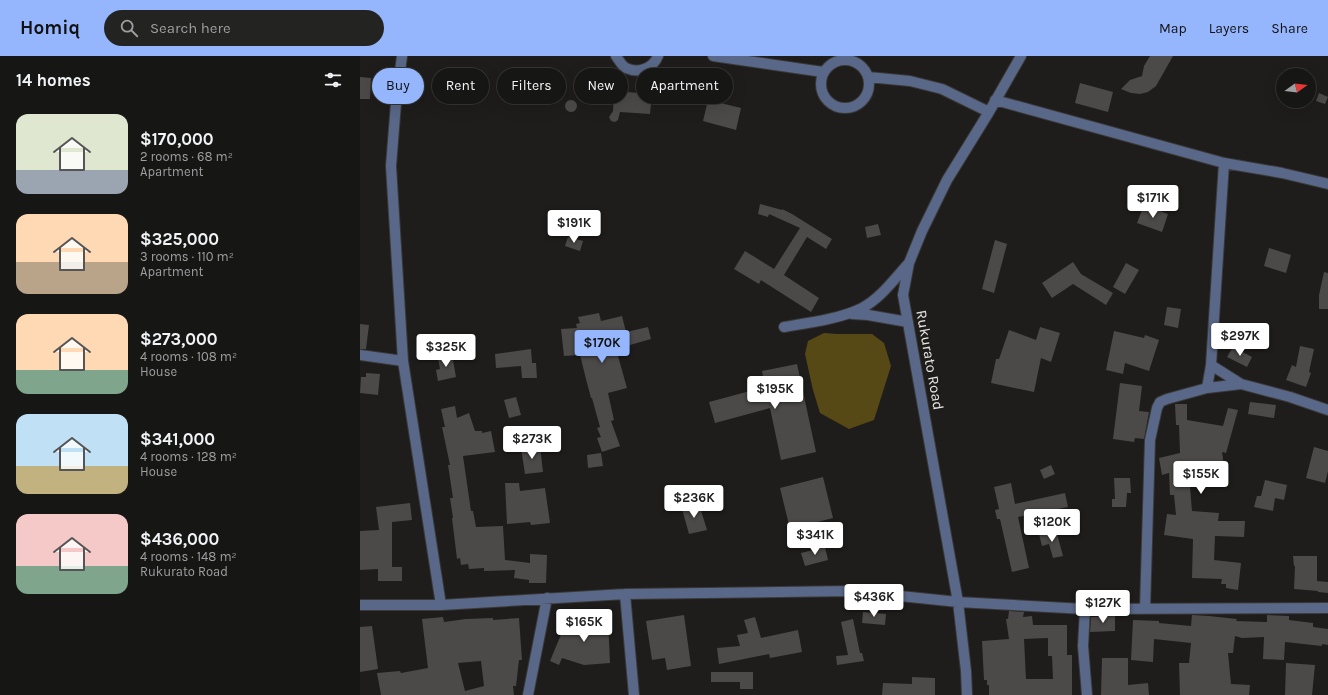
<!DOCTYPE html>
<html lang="en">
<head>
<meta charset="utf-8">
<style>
  body { margin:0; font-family:Karla,sans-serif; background:#232322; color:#f1f3f6; height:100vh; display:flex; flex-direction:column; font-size:15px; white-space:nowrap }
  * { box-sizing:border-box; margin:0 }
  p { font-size:13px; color:#9e9fa0 }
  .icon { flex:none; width:22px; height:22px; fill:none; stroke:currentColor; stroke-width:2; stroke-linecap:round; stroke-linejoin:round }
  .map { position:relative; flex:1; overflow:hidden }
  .side { display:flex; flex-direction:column; background:#161614; width:360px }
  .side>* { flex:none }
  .hud { position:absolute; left:12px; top:12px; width:380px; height:36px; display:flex; gap:8px }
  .needle { width:26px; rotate:75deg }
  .buttons { position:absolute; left:916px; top:12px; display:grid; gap:8px }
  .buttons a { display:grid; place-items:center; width:40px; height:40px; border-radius:50%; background:#161614; box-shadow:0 4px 16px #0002,0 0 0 1px #353534; font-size:20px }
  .price { position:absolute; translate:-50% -34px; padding:0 9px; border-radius:4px; background:#fff; color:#222; font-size:13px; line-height:26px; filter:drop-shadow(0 1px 2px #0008) }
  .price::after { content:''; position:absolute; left:50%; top:24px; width:12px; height:9px; margin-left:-6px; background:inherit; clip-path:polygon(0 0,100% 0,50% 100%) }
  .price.current { background:#95b6fd; color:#111 }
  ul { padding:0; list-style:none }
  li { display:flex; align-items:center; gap:12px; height:100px; padding:0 16px }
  li span { display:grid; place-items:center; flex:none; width:112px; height:80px; border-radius:12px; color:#555 }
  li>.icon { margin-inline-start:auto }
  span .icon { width:48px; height:48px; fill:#fffc; stroke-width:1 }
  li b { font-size:17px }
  h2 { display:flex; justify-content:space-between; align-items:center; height:48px; padding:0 16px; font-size:17px }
  .chip { padding:0 14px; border-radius:18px; background:#161614; box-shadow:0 4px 16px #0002,0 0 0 1px #353534; font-size:14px; line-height:36px }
  .chip.current { background:#95b6fd; color:#111 }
  header { display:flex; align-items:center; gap:24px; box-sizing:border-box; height:56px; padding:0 20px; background:#95b6fd; color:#111 }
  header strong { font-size:19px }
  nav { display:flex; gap:22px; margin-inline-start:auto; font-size:14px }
  .search { width:280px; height:36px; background:#232322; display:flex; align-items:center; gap:10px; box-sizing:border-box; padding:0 14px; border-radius:22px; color:#9e9fa0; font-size:15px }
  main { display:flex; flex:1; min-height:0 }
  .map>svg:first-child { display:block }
</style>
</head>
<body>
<header>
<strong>Homiq</strong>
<div class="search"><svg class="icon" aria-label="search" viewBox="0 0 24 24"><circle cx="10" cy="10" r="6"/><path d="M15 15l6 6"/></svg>Search here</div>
<nav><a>Map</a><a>Layers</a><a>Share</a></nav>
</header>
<main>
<section class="side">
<h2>14 homes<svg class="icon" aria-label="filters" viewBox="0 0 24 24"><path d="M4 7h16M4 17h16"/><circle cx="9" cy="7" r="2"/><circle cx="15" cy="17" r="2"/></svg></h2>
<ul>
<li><span style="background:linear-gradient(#dfe7d0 70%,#9aa5b1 0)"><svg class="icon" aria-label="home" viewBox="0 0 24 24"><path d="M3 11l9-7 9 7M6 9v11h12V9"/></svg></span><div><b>$170,000</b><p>2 rooms · 68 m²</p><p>Apartment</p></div></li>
<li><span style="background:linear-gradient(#ffd9b3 60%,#b9a48a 0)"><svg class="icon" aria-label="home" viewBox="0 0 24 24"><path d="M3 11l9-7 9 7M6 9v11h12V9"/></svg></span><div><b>$325,000</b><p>3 rooms · 110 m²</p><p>Apartment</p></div></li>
<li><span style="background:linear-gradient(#ffd9b3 70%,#7fa58c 0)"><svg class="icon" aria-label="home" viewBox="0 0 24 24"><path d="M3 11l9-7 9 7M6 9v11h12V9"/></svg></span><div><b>$273,000</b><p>4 rooms · 108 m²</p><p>House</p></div></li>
<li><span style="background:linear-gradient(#bfe0f5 65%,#c2b280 0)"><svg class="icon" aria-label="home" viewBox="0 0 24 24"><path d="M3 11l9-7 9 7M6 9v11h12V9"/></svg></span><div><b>$341,000</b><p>4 rooms · 128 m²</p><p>House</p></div></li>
<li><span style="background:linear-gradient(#f6c9c9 65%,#7fa58c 0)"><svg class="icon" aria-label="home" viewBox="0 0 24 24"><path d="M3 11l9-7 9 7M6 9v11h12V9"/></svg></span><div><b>$436,000</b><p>4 rooms · 148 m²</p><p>Rukurato Road</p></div></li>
</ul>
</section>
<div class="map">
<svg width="968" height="639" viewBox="0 0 968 639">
  <rect width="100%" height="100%" fill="#1e1d1b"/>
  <!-- forest -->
  <path fill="#574915" d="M464,277L477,278H512L524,287L531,310L514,364L489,373L460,357L453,334L445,298L448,285Z"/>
  <!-- building -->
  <path fill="#4b4a48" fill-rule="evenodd" d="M790,0H813L796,30L788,36L780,38L771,37L761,33L770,24L782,20L784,10Z
    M230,11L263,18L261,30L227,23Z
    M310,15L315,26L305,31L299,20Z
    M0,21L11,22L10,43H0Z
    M720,27L753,36L748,56L715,47Z
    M254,35L292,38L290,58L260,56L258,64L255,66L251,65L249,61L253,55Z
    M959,37L968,41L965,48L956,45Z
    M297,39L315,40L314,45L310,49L307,48Z
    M205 50a6 6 0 1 1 12 0a6 6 0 1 1-12 0Z
    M348,44L381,52L376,74L343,65Z
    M400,148L422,154V153L432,158L472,183L466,193L447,181L424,219L459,242L451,256L401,224L399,228L374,213L385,195L414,213L440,172L409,158L408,161L398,158Z
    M784,149L808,158L802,176L777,167Z
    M199,155L213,163L207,174L193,166Z
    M518,168L521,179L507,182L505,171Z
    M208,181L223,185L220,195L205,190Z
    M635,184L647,188L634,237L622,233Z
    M909,192L931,199L926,217L904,210Z
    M713,206L721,218L753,237L746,249L713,228L692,242L682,227Z
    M766,207L779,214L765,238L753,231Z
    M964,216L968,217V253H959V239Z
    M807,251L821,253L818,272L804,269Z
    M239,257L241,265L262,260L266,276L288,271L291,283L256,293L267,332L248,337L254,364L251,365L260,390L242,396L237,382L241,381L237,372L240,371L232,342H231L227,327L220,299L204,300L201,273L217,272L216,268L220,267L218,261Z
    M0,268L9,269L6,293H0Z
    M680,271L700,277L691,306L681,302L674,336L631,327L636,303H639L649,274L676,284Z
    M754,275L784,282L785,279L799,284L789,315L765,307L763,318L746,314Z
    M940,290L954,293L949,316L951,317L946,331L926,324L932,309L936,311Z
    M873,291L892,301L887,311L867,301Z
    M171,293L172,307H176L177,322H162L161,310L136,312L135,298Z
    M92,299L96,321L78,325L76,314L80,313L78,302Z
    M437,308L456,396L421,404L410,352L355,367L349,346L405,331L402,315Z
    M6,317L20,318L18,339L0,337L1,321H6Z
    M760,327L782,330L779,355L789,356L784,383L775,382L774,386L753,383Z
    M156,341L161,359L149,362L144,344Z
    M890,346L916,349L914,362L888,358Z
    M815,348H827V364L863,370L868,352L878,354L866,397L862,396L865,416L851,418L850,414L829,419L832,455L859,457L858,465H885L884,481L855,480L854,504L881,507L878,534L866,532V528H861L862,523L832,522L833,483L804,479L807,458L816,459L814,439H810L809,417L802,419L799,402L820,397L819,369H816Z
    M95,350L97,362L109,357L115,375H122V377L131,375L135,396L103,400L111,455H113L116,471L143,470L145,504L170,507V498L187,499L186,527H169V524L154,522L155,514L124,515V512L109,513L108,508L101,509L100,502L97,503L92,462H93L90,442H93L88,409H90L82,371H85L81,353Z
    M180,390L183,416L165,418L161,392Z
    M954,391L968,395V415L965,427L946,422Z
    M241,397L243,410L228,412L227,399Z
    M691,409L695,418L684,423L680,414Z
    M463,421L473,462L430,473L420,432Z
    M754,422H770L771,437H767L766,451H752V443H755Z
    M905,424L927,429L924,444L915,442L913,455L894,451L897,440H901Z
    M145,427H159L160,435L185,432L190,467L171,469L170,466L147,468Z
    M651,427L655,448L705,437L708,451L658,461L669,512L652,516L640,463H637L635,454L639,453L634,431Z
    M50,447L52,464L32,466V511H42V525H18V513L0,514V475L19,474L16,451Z
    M339,448L347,474L329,478L322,453Z
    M696,474L703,500L693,502L689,488L682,490L679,478Z
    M465,491L468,504L445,510L441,497Z
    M933,500H957V525L968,526V537L958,536V535L934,533L935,510H934Z
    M649,555L664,556L663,561L672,560L673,569H707V599H712V639H629V629H627V624H624L622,585L649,583L646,563H648ZM688,582V600H692L693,623H666L664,583Z
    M503,556L526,558L525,569L502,567Z
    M324,559L331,610L307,614L305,602L292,604L286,565Z
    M832,559L849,560L877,563L876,565L907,566V559L929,560V564L953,567V571L968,573V589L962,588V590L925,586L924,604L903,603L904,581L882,582L875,580L873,597H868L871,628L890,629L889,639H820L819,607H829L831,587L794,583L793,606L771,604L773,564L799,565V567L831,570Z
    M755,560V575L730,576L731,561Z
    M83,561L84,566L106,563L133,562V564L159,562L162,604H159L156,630H153L154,639H21L17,617L40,615L41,617L68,612L62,563ZM121,605L124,630L105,635L98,607Z
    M395,561L401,582L438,574L442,596L410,602L409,598L359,608L357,592L380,590L377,579L388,577L384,564Z
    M248,563L250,607L224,609L202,602L199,609L190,605L207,564Z
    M493,563L500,597H502L504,605L477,609L476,600L488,599L481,566Z
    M12,570L18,613L0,616V571Z
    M742,602H768V629L788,627L789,639H741Z
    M926,607L955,609L952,639H925Z
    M351,616H393V633H380V626H351Z
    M552,621L575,622V639H522L523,627L552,628Z"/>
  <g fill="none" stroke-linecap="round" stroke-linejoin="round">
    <!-- minor casing -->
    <g stroke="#3a3937" stroke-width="12">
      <path id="minor" d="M42,0L36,47L31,110L43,305L81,549
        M256,0C258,3 262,10 266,12C279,18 293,12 298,0
        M353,0L463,16
        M461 28a24 24 0 1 1 48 0a24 24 0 1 1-48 0Z
        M508,21L550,25L582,33L629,56
        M635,44L864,107L922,117L968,128
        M864,107L851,309L881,328L930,341L968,354
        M492,258L508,259L548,266
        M424,271C448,267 480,263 502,252C521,242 535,222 549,207
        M0,299L43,305
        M847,332L851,309
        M265,538L274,639
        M0,549H81L265,538L492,535L598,546L725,553L968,552
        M725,553L723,590L727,639
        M785,553L790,384L797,352L800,346L807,343L847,332L881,328
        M168,639L187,542
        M607,639L606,615L598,546L543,239L549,207L562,175L587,124L629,56L661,0"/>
    </g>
    <!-- minor -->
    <use href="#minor" stroke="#596888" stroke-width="10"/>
  </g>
  <g text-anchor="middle" stroke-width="3.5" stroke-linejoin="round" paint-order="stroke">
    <!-- street labels -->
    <g font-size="15" fill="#e7e6e5" stroke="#1e1d1b">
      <text transform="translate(570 304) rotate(80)" y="5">Rukurato Road</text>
    </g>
  </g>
</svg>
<div class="buttons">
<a><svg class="needle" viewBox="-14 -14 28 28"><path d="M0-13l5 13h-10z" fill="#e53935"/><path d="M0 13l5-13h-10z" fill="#9e9fa0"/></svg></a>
</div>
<b class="price" style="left:793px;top:163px">$171K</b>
<b class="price" style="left:214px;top:188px">$191K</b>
<b class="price" style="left:880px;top:301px">$297K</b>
<b class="price current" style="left:242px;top:308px">$170K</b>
<b class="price" style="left:86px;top:312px">$325K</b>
<b class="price" style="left:415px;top:354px">$195K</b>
<b class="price" style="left:172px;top:404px">$273K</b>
<b class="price" style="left:841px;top:439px">$155K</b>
<b class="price" style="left:334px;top:463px">$236K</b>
<b class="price" style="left:692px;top:487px">$120K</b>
<b class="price" style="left:455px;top:500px">$341K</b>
<b class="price" style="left:514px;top:562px">$436K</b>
<b class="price" style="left:743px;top:568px">$127K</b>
<b class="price" style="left:224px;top:587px">$165K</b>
<div class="hud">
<a class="chip current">Buy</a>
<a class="chip">Rent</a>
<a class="chip">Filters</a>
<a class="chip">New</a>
<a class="chip">Apartment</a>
</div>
</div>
</main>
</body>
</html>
